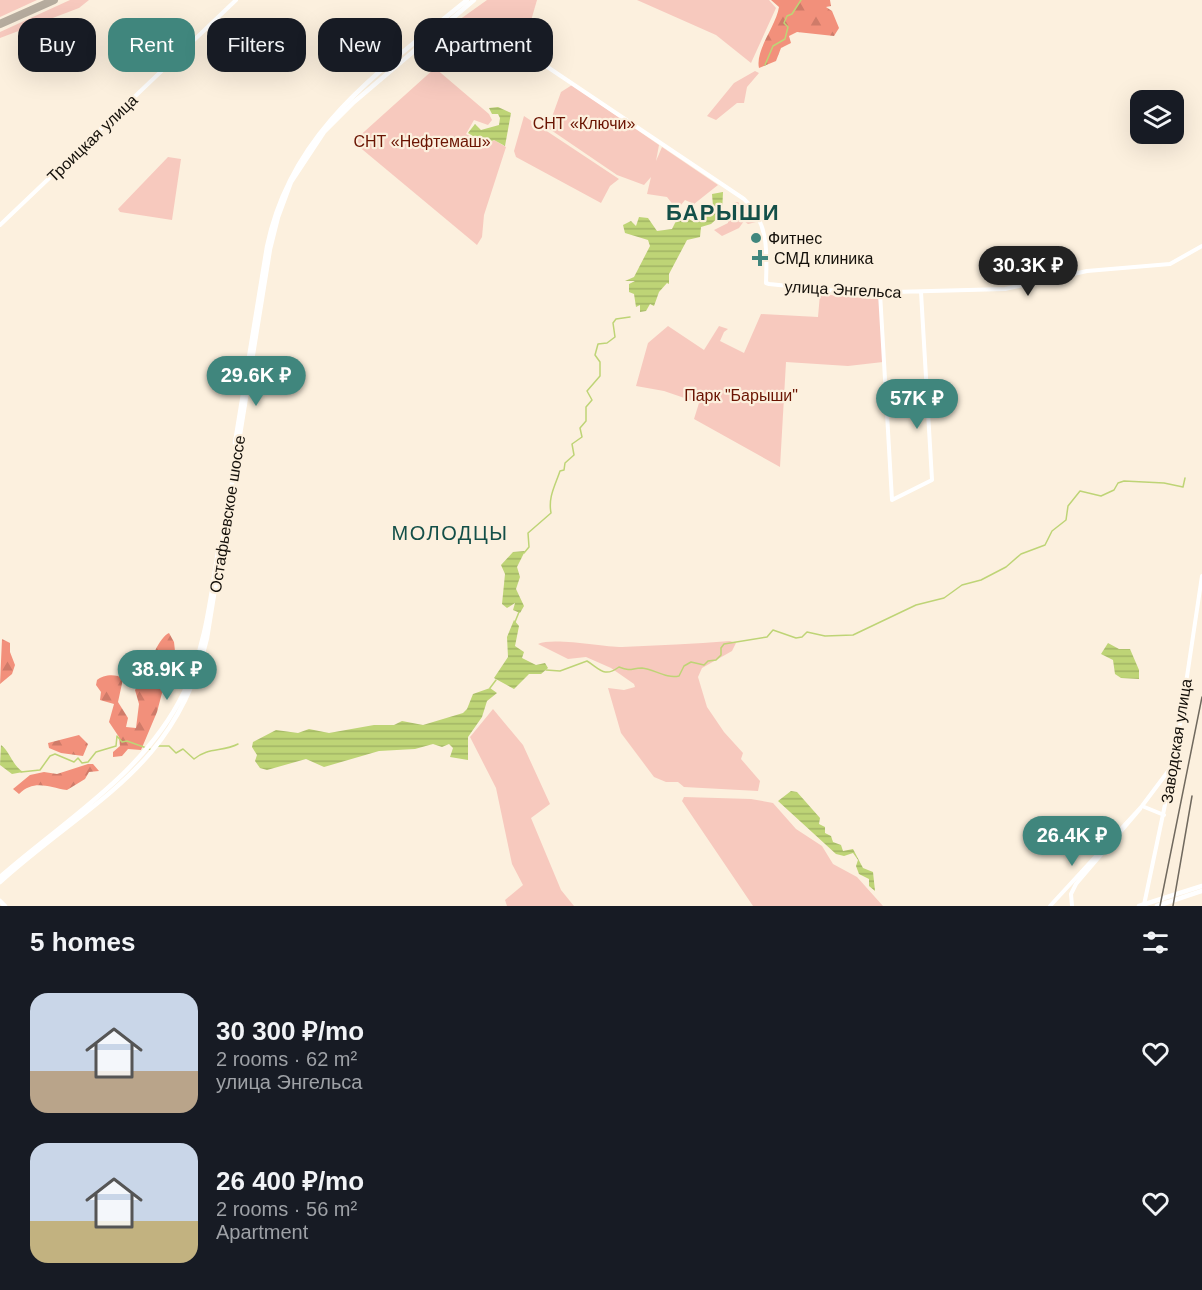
<!DOCTYPE html>
<html lang="en">
<head>
<meta charset="utf-8">
<style>
  body { margin:0; font-family:Helvetica,sans-serif; background:#242831; color:#f1f3f6; height:100vh; display:flex; flex-direction:column; font-size:22px; white-space:nowrap }
  * { box-sizing:border-box; margin:0 }
  p { font-size:20px; color:#9ea1a6 }
  .icon { flex:none; width:33px; height:33px; fill:none; stroke:currentColor; stroke-width:2; stroke-linecap:round; stroke-linejoin:round }
  .map { position:relative; height:906px; overflow:hidden }
  .panel { display:flex; flex-direction:column; background:#171b24; flex:1 }
  .panel>* { flex:none }
  .hud { position:absolute; left:18px; top:18px; width:600px; height:54px; display:flex; gap:12px }
  .buttons { position:absolute; left:1130px; top:90px; display:grid; gap:12px }
  .buttons a { display:grid; place-items:center; width:54px; height:54px; border-radius:12px; background:#171b24; box-shadow:0 6px 24px #0002; font-size:30px }
  .price { position:absolute; translate:-50% -51px; padding:0 14px; border-radius:21px; background:#40867d; color:#fff; font-size:20px; line-height:39px; filter:drop-shadow(0 2px 3px #0008) }
  .price::after { content:''; position:absolute; left:50%; top:36px; width:18px; height:14px; margin-left:-9px; background:inherit; clip-path:polygon(0 0,100% 0,50% 100%) }
  .price.current { background:#222; color:#fff }
  ul { padding:0; list-style:none }
  li { display:flex; align-items:center; gap:18px; height:150px; padding:0 30px }
  li span { display:grid; place-items:center; flex:none; width:168px; height:120px; border-radius:18px; color:#555 }
  li>.icon { margin-inline-start:auto }
  span .icon { width:72px; height:72px; fill:#fffc; stroke-width:1 }
  li b { font-size:26px }
  h2 { display:flex; justify-content:space-between; align-items:center; height:72px; padding:0 30px; font-size:26px }
  .chip { padding:0 21px; border-radius:18px; background:#171b24; box-shadow:0 6px 24px #0002; font-size:21px; line-height:54px }
  .chip.current { background:#40867d; color:#fff }
  .map>svg:first-child { display:block }
</style>
</head>
<body>
<div class="map">
<svg width="1202" height="906" viewBox="0 0 1202 906">
  <defs>
    <pattern id="forest-firs" width="22" height="20" patternUnits="userSpaceOnUse" patternTransform="scale(1.5)"><rect width="22" height="20" fill="#f2907b"/><path d="M5 1l3.5 6h-7zM16 11l3.5 6h-7z" fill="#cf7b69"/></pattern>
    <pattern id="water-rules" width="6" height="5" patternUnits="userSpaceOnUse" patternTransform="scale(1.5)"><rect width="6" height="5" fill="#bed476"/><path d="M0 2.5h6" fill="none" stroke="#a2b565"/></pattern>
  </defs>
  <rect width="100%" height="100%" fill="#fcf0de"/>
  <!-- green -->
  <path fill="#f7c9be" d="M0,0H37L0,17Z
    M70,0H89L79,8L0,38V32Z
    M487,0H537L523,48L467,36L462,30L452,25Z
    M637,0H769L776,8L751,63L716,35Z
    M435,68L489,114L492,120L488,125L474,120L466,134L487,145L494,140L506,147L484,215L482,237L477,245L357,145L355,140Z
    M755,71L759,73L747,87L744,103H737L716,120L707,116L734,83Z
    M572,85L659,145L656,161L662,147L718,185L694,204L685,200L680,206H674L667,197L647,194L651,177L644,185L617,175L548,128L561,92Z
    M524,116L619,179L610,186L601,203L516,157L514,151Z
    M168,157L181,159L172,220L120,212L118,209Z
    M737,202L749,207L756,222L748,224L744,221L739,228L722,236L714,230L728,223V217L739,214L735,203Z
    M820,294L872,299L880,296L883,362L848,366L786,362L780,467L694,419L699,403L664,391L636,386L648,343L668,326L704,350L719,326L728,329L724,332L720,341L744,353L761,314L818,317Z
    M730,641L736,643L732,651L702,668L698,677L707,707L724,732L743,753L741,759L760,781L758,791L684,787L678,782H666L654,777L621,733L608,688L624,690L635,687L634,684L611,668L586,657L568,659L538,644C553,637 603,647 622,647C658,645 694,644 730,641Z
    M493,709L523,745L550,804L531,818L561,890L574,906H507L505,900L523,885L512,864L496,788L470,737Z
    M684,797L751,799L773,803L796,829L822,846L833,864L857,877L883,906H753L682,801Z"/>
  <!-- forest -->
  <path fill="url(#forest-firs)" d="M771,0H830L831,6L826,7L832,11L839,28L834,36L797,32L789,36L791,43L781,48L776,61L759,68C755,50 776,26 779,7Z
    M169,633L174,642L177,669L162,693L157,712L141,750L128,749L122,756L113,757V752L120,746L119,737L109,722L114,704L100,700L101,692L96,685L97,680C103,675 116,673 123,679L118,702L128,718L126,727L136,728L139,704L135,690C138,685 144,679 146,674C149,664 159,637 169,633Z
    M2,639L10,643V652L15,665L12,674L0,684Z
    M79,735L88,744L83,756L61,753L49,748L48,743Z
    M88,764H93L99,771L89,772L85,779L67,790C48,787 34,779 19,794L13,789L30,775L44,772L57,774Z"/>
  <!-- water -->
  <path fill="url(#water-rules)" d="M498,107L511,113L505,146L494,140L486,144L468,133L475,124L481,130L499,125L500,118L498,114H492L489,108Z
    M723,192L722,214L711,224L701,227L700,237L687,240L669,274V284L667,283L659,292L654,306L650,304L646,311L640,312V305L636,307L634,294L629,292V284L635,281H625L634,277L650,246L648,240L625,233L623,225L631,221L636,226L639,217L648,218L657,231L672,229L676,221L689,219L694,222L701,213L710,214L713,206L712,194Z
    M525,551L517,567L520,577L516,589L524,606L520,613L513,610L515,603L507,608L502,604L505,574L501,565L513,552Z
    M514,620L519,626L515,646L524,652L522,658L536,665L545,663L548,668L541,674H529L514,689L494,678L508,657L507,637Z
    M1108,643L1119,649H1130L1139,670V679L1121,678L1115,674L1113,660L1101,654Z
    M490,688L497,693L487,701L482,717L468,737V760L450,757L453,748L449,744L442,747L433,744L415,749L379,751L324,767L306,759L267,770L260,768L255,761L257,755L252,747L253,742L276,730L298,733L309,729L329,733L374,725H394L402,721L423,725L463,713L467,709L473,694Z
    M1,745C11,753 12,765 23,772L12,774L0,765Z
    M791,791L797,792L820,818L819,824L825,827V833L831,836L833,842L841,845L843,851L853,849L863,868L873,872L875,891L869,886V879L859,874L856,866L858,860L853,853L844,856L836,854L778,801Z"/>
  <g fill="none" stroke-linecap="round" stroke-linejoin="round">
    <!-- stream -->
    <path stroke="#bed476" stroke-width="1.5" d="M765,65L773,46L785,39L788,27L784,23L787,16L792,14L801,0
      M524,553L529,547L528,533L551,513C548,497 555,486 560,471L564,470L565,463L574,455L572,444L582,437L580,428L586,421V407L592,400L587,391L600,376V362L595,355L598,344L607,343L615,337L613,323L616,319L630,317
      M515,622L519,612
      M546,670L560,671L587,661C600,669 604,678 619,667C632,672 631,668 642,668C654,669 666,679 679,676L684,666L691,662L704,665L708,661L716,660L721,655V648L724,644L767,637L773,630L796,638L802,637L807,632L825,636L853,635L916,605L944,598L962,585L981,580L1006,567L1021,554L1045,545L1052,531L1066,520L1068,506L1080,491L1101,496L1114,490L1118,483L1124,481L1164,483L1183,487L1185,478
      M490,688L496,680
      M158,746H169L176,753L183,749L194,759C208,747 223,752 238,744
      M21,772L40,770L50,756L55,754L74,762L78,758L82,763L88,762L96,752L116,746L117,736L122,742L127,741L152,750"/>
    <!-- taxiway -->
    <path stroke="#b6ac9e" stroke-width="8" d="M0,24L54,0"/>
    <!-- tertiary -->
    <path stroke="#fff" stroke-width="4" d="M439,23L442,31L451,38L500,46L540,62L744,199C769,222 767,252 766,283L769,284L857,293L1005,289L1087,271L1170,264L1202,246
      M0,225L236,0
      M880,293L892,500L932,480L921,292
      M1142,806L1164,815
      M1144,905L1175,757L1202,576
      M1050,906L1142,806L1172,766
      M1072,906L1071,894L1076,884L1140,809"/>
    <!-- secondary -->
    <path stroke="#fff" stroke-width="4.5" d="M235,443L267,247C291,130 379,72 467,0
      M0,877C66,819 145,773 184,692C206,647 211,594 219,546
      M0,882C91,800 176,769 207,638L270,249L278,217L291,182L324,132L354,102L474,0
      M0,901L5,906
      M1139,906L1202,886
      M1157,906L1202,891"/>
    <!-- rail -->
    <path stroke="#70695e" stroke-width="1.5" d="M1160,906L1202,697
      M1173,906L1192,796"/>
  </g>
  <!-- markers -->
  <g fill="#40867d" stroke="#fcf0de" stroke-width="2">
    <circle cx="756" cy="238" r="6"/>
    <path d="M757 249h6v6h6v6h-6v6h-6v-6h-6v-6h6z"/>
  </g>
  <g text-anchor="middle" stroke-width="4.5" stroke-linejoin="round" paint-order="stroke">
    <!-- park labels -->
    <g font-size="16" fill="#6a1402" stroke="#fcf0de">
      <text x="584" y="129">СНТ «Ключи»</text>
      <text x="422" y="147">СНТ «Нефтемаш»</text>
      <text x="741" y="401">Парк "Барыши"</text>
    </g>
    <!-- street labels -->
    <g font-size="16" fill="#14100a" stroke="#fcf0de">
      <text transform="translate(92 138) rotate(-44)" y="6">Троицкая улица</text>
      <text transform="translate(843 289) rotate(3)" y="6">улица Энгельса</text>
      <text transform="translate(227 514) rotate(-81)" y="6">Остафьевское шоссе</text>
      <text transform="translate(1176 741) rotate(-81)" y="6">Заводская улица</text>
    </g>
    <!-- poi labels -->
    <g font-size="16" fill="#14100a" stroke="#fcf0de" text-anchor="start">
      <text x="768" y="244">Фитнес</text>
      <text x="774" y="264">СМД клиника</text>
    </g>
    <!-- quarter labels -->
    <g font-size="20" letter-spacing="1.5" fill="#134f48" stroke="#fcf0de">
      <text x="450" y="540">МОЛОДЦЫ</text>
    </g>
    <!-- district labels -->
    <g font-size="22" font-weight="bold" letter-spacing="1.5" fill="#134f48" stroke="#fcf0de">
      <text x="723" y="220">БАРЫШИ</text>
    </g>
  </g>
</svg>
<div class="buttons">
<a><svg class="icon" aria-label="layers" viewBox="0 0 24 24"><path d="M12 4l9 5-9 5-9-5zM3 14l9 5 9-5"/></svg></a>
</div>
<b class="price current" style="left:1028px;top:297px">30.3K ₽</b>
<b class="price" style="left:256px;top:407px">29.6K ₽</b>
<b class="price" style="left:917px;top:430px">57K ₽</b>
<b class="price" style="left:167px;top:701px">38.9K ₽</b>
<b class="price" style="left:1072px;top:867px">26.4K ₽</b>
<div class="hud">
<a class="chip">Buy</a>
<a class="chip current">Rent</a>
<a class="chip">Filters</a>
<a class="chip">New</a>
<a class="chip">Apartment</a>
</div>
</div>
<section class="panel">
<h2>5 homes<svg class="icon" aria-label="filters" viewBox="0 0 24 24"><path d="M4 7h16M4 17h16"/><circle cx="9" cy="7" r="2"/><circle cx="15" cy="17" r="2"/></svg></h2>
<ul>
<li><span style="background:linear-gradient(#c9d6e8 65%,#b9a48a 0)"><svg class="icon" aria-label="home" viewBox="0 0 24 24"><path d="M3 11l9-7 9 7M6 9v11h12V9"/></svg></span><div><b>30 300 ₽/mo</b><p>2 rooms · 62 m²</p><p>улица Энгельса</p></div><svg class="icon" aria-label="heart" viewBox="0 0 24 24"><path d="M12 20l-8-8c-3-5 5-10 8-4 3-6 11-1 8 4z"/></svg></li>
<li><span style="background:linear-gradient(#c9d6e8 65%,#c2b280 0)"><svg class="icon" aria-label="home" viewBox="0 0 24 24"><path d="M3 11l9-7 9 7M6 9v11h12V9"/></svg></span><div><b>26 400 ₽/mo</b><p>2 rooms · 56 m²</p><p>Apartment</p></div><svg class="icon" aria-label="heart" viewBox="0 0 24 24"><path d="M12 20l-8-8c-3-5 5-10 8-4 3-6 11-1 8 4z"/></svg></li>
</ul>
</section>
</body>
</html>
